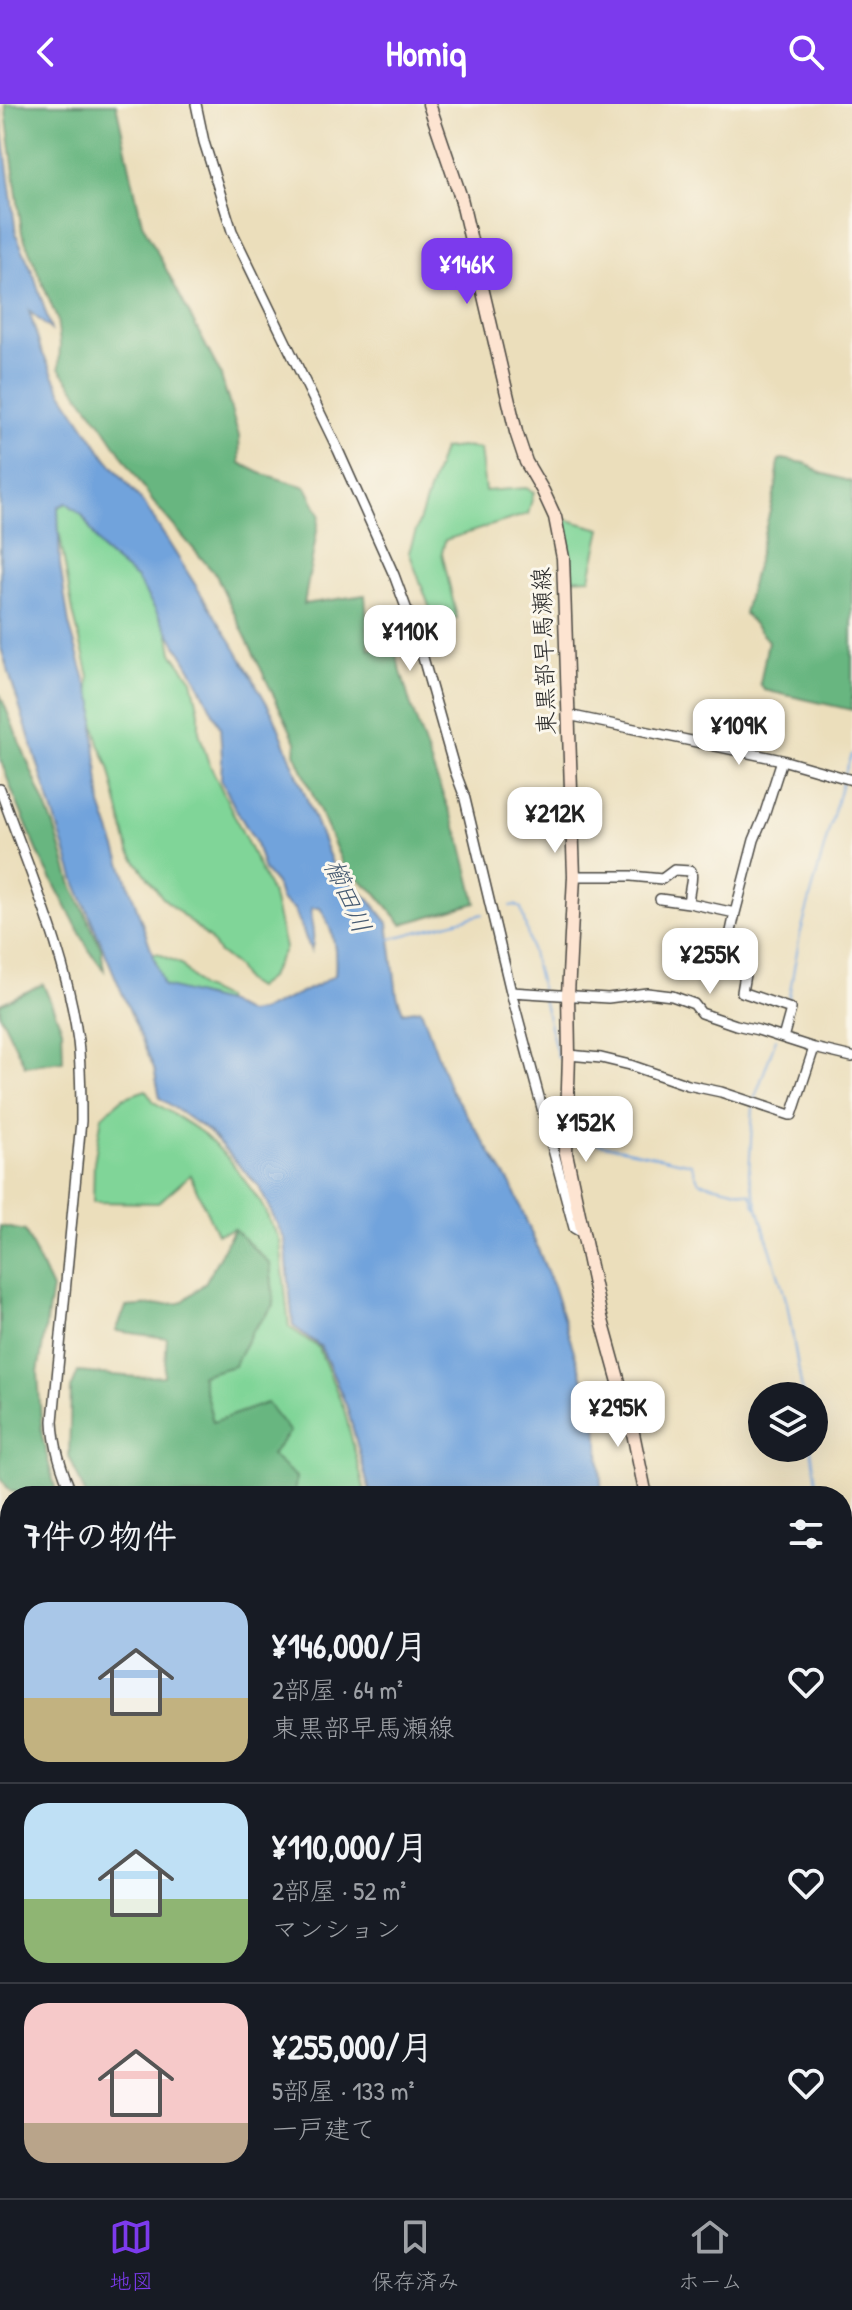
<!DOCTYPE html>
<html lang="ja">
<head>
<meta charset="utf-8">
<style>
  body { margin:0; font-family:"Patrick Hand","Klee One",sans-serif; background:#242831; color:#f1f3f6; height:100vh; display:flex; flex-direction:column; font-size:30px; white-space:nowrap }
  * { box-sizing:border-box; margin:0 }
  p { font-size:26px; color:#9ea1a6 }
  .icon { flex:none; width:44px; height:44px; fill:none; stroke:currentColor; stroke-width:2; stroke-linecap:round; stroke-linejoin:round }
  .map { position:relative; flex:1; overflow:hidden }
  .panel { position:absolute; left:0px; top:1382px; width:852px; height:712px; display:flex; flex-direction:column; background:#171b24; border-radius:32px 32px 0 0; box-shadow:0 8px 32px #0002 }
  .panel>* { flex:none }
  .controls { position:absolute; left:748px; top:1278px; display:grid; gap:16px }
  .controls a { display:grid; place-items:center; width:80px; height:80px; border-radius:50%; background:#171b24; box-shadow:0 8px 32px #0002; font-size:40px }
  .price { position:absolute; translate:-50% -68px; padding:0 18px; border-radius:16px; background:#fff; color:#222; font-size:26px; line-height:52px; filter:drop-shadow(0 2px 4px #0008) }
  .price::after { content:''; position:absolute; left:50%; top:48px; width:24px; height:18px; margin-left:-12px; background:inherit; clip-path:polygon(0 0,100% 0,50% 100%) }
  .price.on { background:#7c3aed; color:#fff }
  ul { padding:0; list-style:none }
  li { display:flex; align-items:center; gap:24px; height:200px; padding:0 24px }
  li+li { border-top:2px solid #363941 }
  li span { display:grid; place-items:center; flex:none; width:224px; height:160px; border-radius:24px; color:#555 }
  li>.icon { margin-inline-start:auto }
  span .icon { width:96px; height:96px; fill:#fffc; stroke-width:1 }
  li b { font-size:34px }
  h2 { display:flex; justify-content:space-between; align-items:center; height:96px; padding:0 24px; font-size:34px }
  header { display:flex; justify-content:space-between; align-items:center; height:104px; padding:0 24px; background:#7c3aed; color:#fff; font-size:36px; font-weight:700 }
  .dock { display:flex; justify-content:space-around; align-items:center; height:112px; border-top:2px solid #363941; background:#171b24; font-size:22px; color:#9ea1a6 }
  .dock a { display:grid; justify-items:center; gap:4px }
  .dock .on { color:#7c3aed }
  .map>svg:first-child { display:block }
</style>
</head>
<body>
<header><svg class="icon" aria-label="back" viewBox="0 0 24 24"><path d="M15 5l-7 7 7 7"/></svg>Homiq<svg class="icon" aria-label="search" viewBox="0 0 24 24"><circle cx="10" cy="10" r="6"/><path d="M15 15l6 6"/></svg></header>
<div class="map">
<svg width="852" height="2094" viewBox="0 0 852 2094">
  <rect width="100%" height="100%" fill="#fbf7ec"/>
  <filter id="ink" filterUnits="userSpaceOnUse"><feTurbulence type="fractalNoise" baseFrequency=".0125" numOctaves="2"/><feDisplacementMap in="SourceGraphic" scale="16" xChannelSelector="R" yChannelSelector="G"/><feConvolveMatrix kernelMatrix="1 2 1 2 8 2 1 2 1" color-interpolation-filters="sRGB"/></filter>
  <filter id="wash" filterUnits="userSpaceOnUse"><feTurbulence type="fractalNoise" baseFrequency=".006" numOctaves="4" result="noise"/><feDisplacementMap in="SourceGraphic" scale="32" xChannelSelector="R" yChannelSelector="G"/><feGaussianBlur stdDeviation="1.8" result="paint"/><feColorMatrix in="noise" values="0 0 0 0 0 0 0 0 0 0 0 0 0 0 0 0 0 1.4 0 .05"/><feComposite in="paint" operator="in"/></filter>
  <g filter="url(#wash)">
    <rect width="100%" height="100%" fill="#ebdebb"/>
    <!-- industrial -->
    <path fill="#bdc3de" d="M0,1797L10,1802V2022L0,2020Z"/>
    <!-- green -->
    <path fill="#80d598" stroke="#568062" stroke-width="2" d="M462,343L480,345L485,387L526,384L534,388L528,410L445,436L442,449L457,514L435,518L409,448L443,345Z
      M53,392L91,396L167,519L172,549L192,576L199,608V628L208,657L273,792L285,844L269,874L256,884L245,877L236,862L218,848L210,835L162,793L129,747L109,663L99,640L89,596V572L73,508Z
      M564,415L601,425L590,474L569,475Z
      M157,849L181,860L200,883L224,894L230,914L178,920L150,852Z
      M146,986L154,998L201,1028L229,1055L261,1099L280,1137L289,1223L319,1244L344,1305L366,1392H294L296,1373L213,1318L201,1271L234,1262L252,1227L274,1201L270,1160L234,1125L217,1130L190,1071L158,1099L93,1098L94,1058L102,1012L123,994Z"/>
    <!-- forest -->
    <path fill="#68b680" stroke="#4a7056" stroke-width="2" d="M5,0H116L142,119L220,269L239,332L240,359L260,369L306,383L320,410L304,500L365,491L369,546L392,536L410,599L436,673L460,734L476,799L402,820L376,789L344,763L295,649L296,638L216,471L153,398L102,321L59,264L60,240L57,215L22,129Z
      M782,355L805,359L821,369L852,378V606L764,586L760,580L768,537L744,509L776,383L779,356Z
      M0,590L54,722L72,781L101,844L104,866L89,846L41,755L12,687L0,654Z
      M43,880L62,925L63,957L25,962L0,910V900Z
      M0,1122L25,1127L52,1185L38,1269L42,1332L57,1392H34L10,1387L0,1373Z
      M234,1125L270,1160L274,1201L252,1227L234,1262L201,1271L213,1318L267,1299L290,1328L271,1351L296,1373L294,1392H86L69,1352L71,1285L78,1268L137,1273L164,1272L167,1234L116,1227L126,1203L181,1199L205,1179Z
      M481,2084H571L563,2094L553,2092L550,2094H472Z"/>
    <!-- water -->
    <path fill="#71a3dc" stroke="#4e6784" stroke-width="2" fill-rule="evenodd" d="M0,5L16,130L35,174L51,226L29,207L41,246L61,287L103,350L145,401L237,547L274,612L334,764L369,795L388,819L397,891L403,908L421,905L449,983L513,1084L553,1182L597,1319L602,1392H371L347,1303L321,1243L293,1222L285,1136L259,1083L209,1028L160,994L154,964L76,780L0,541ZM67,399L82,411L103,447L137,475L197,576L220,623L222,654L221,675L234,702L255,737L264,766L276,780L281,796L294,805L311,847C317,828 309,821 312,804H320C334,826 337,846 335,871L316,882L261,907L247,909L228,899L164,882L101,701L94,629V599L85,576L69,520L60,461L58,403Z
      M256,2084H473L463,2094H242Z"/>
    <g fill="none" stroke-linecap="round" stroke-linejoin="round">
      <!-- stream -->
      <path stroke="#71a3dc" stroke-width="2" d="M845,669L852,650
        M510,802L515,801L521,804L541,885
        M390,835L483,810
        M543,895L558,954
        M788,898L800,831L843,675
        M778,929L785,908
        M754,996L776,935
        M753,1003L749,1070L758,1104
        M579,1006L595,1039L691,1060L699,1078L751,1090L755,1102L758,1104L787,1199L803,1292
        M811,1344L818,1392
        M842,1546L852,1610"/>
    </g>
  </g>
  <g filter="url(#ink)">
    <g fill="none" stroke-linecap="round" stroke-linejoin="round">
      <!-- minor casing -->
      <g stroke="#484641" stroke-width="12">
        <path id="minor" d="M196,0L204,38L232,127L338,346L394,471L418,536L455,667L464,691L511,888L574,1124L581,1128
          M568,611L782,656L852,676
          M0,685C29,767 67,851 78,937C81,964 81,990 81,1017L53,1317C54,1344 62,1368 73,1392
          M574,772H631L662,775L674,766L691,767C694,777 687,789 689,799L735,809L730,832L750,841L742,888L791,905L783,934
          M660,795L689,799
          M735,809L754,736L764,712L782,656
          M511,888L608,894L647,889L672,892L694,900L701,909L736,921L758,926L814,944L852,953
          M569,951L601,954L630,961L688,981L721,988L790,1011H792L814,944
          M0,1430L10,1432
          M842,2065L852,2071
          M73,2094L83,2084"/>
      </g>
      <!-- secondary casing -->
      <g stroke="#484641" stroke-width="15">
        <path id="secondary" d="M429,0L461,94L516,328L526,358L543,387L555,413L563,454L574,772L568,891L569,951L566,1049L600,1209L633,1329L646,1392
          M600,2094L607,2084"/>
      </g>
      <!-- minor -->
      <use href="#minor" stroke="#fff" stroke-width="9"/>
      <!-- secondary -->
      <use href="#secondary" stroke="#fde4d1" stroke-width="12"/>
    </g>
  </g>
  <g text-anchor="middle" stroke-width="6" stroke-linejoin="round" paint-order="stroke">
    <!-- street labels -->
    <g font-size="24" fill="#2b2b2b" stroke="#fbf7ec">
      <text transform="translate(544 547) rotate(-92)" y="8">東黒部早馬瀬線</text>
    </g>
    <!-- water labels -->
    <g font-size="26" font-style="italic" fill="#475b72" stroke="#fbf7ec">
      <text transform="translate(348 792) rotate(66)" y="9">櫛田川</text>
    </g>
  </g>
</svg>
<div class="controls">
<a><svg class="icon" aria-label="layers" viewBox="0 0 24 24"><path d="M12 4l9 5-9 5-9-5zM3 14l9 5 9-5"/></svg></a>
</div>
<b class="price on" style="left:467px;top:202px">¥146K</b>
<b class="price" style="left:410px;top:569px">¥110K</b>
<b class="price" style="left:739px;top:663px">¥109K</b>
<b class="price" style="left:555px;top:751px">¥212K</b>
<b class="price" style="left:710px;top:892px">¥255K</b>
<b class="price" style="left:586px;top:1060px">¥152K</b>
<b class="price" style="left:618px;top:1345px">¥295K</b>
<section class="panel">
<h2>7件の物件<svg class="icon" aria-label="filters" viewBox="0 0 24 24"><path d="M4 7h16M4 17h16"/><circle cx="9" cy="7" r="2"/><circle cx="15" cy="17" r="2"/></svg></h2>
<ul>
<li><span style="background:linear-gradient(#a9c7e8 60%,#c2b280 0)"><svg class="icon" aria-label="home" viewBox="0 0 24 24"><path d="M3 11l9-7 9 7M6 9v11h12V9"/></svg></span><div><b>¥146,000/月</b><p>2部屋 · 64 m²</p><p>東黒部早馬瀬線</p></div><svg class="icon" aria-label="heart" viewBox="0 0 24 24"><path d="M12 20l-8-8c-3-5 5-10 8-4 3-6 11-1 8 4z"/></svg></li>
<li><span style="background:linear-gradient(#bfe0f5 60%,#8fb573 0)"><svg class="icon" aria-label="home" viewBox="0 0 24 24"><path d="M3 11l9-7 9 7M6 9v11h12V9"/></svg></span><div><b>¥110,000/月</b><p>2部屋 · 52 m²</p><p>マンション</p></div><svg class="icon" aria-label="heart" viewBox="0 0 24 24"><path d="M12 20l-8-8c-3-5 5-10 8-4 3-6 11-1 8 4z"/></svg></li>
<li><span style="background:linear-gradient(#f6c9c9 75%,#b9a48a 0)"><svg class="icon" aria-label="home" viewBox="0 0 24 24"><path d="M3 11l9-7 9 7M6 9v11h12V9"/></svg></span><div><b>¥255,000/月</b><p>5部屋 · 133 m²</p><p>一戸建て</p></div><svg class="icon" aria-label="heart" viewBox="0 0 24 24"><path d="M12 20l-8-8c-3-5 5-10 8-4 3-6 11-1 8 4z"/></svg></li>
</ul>
</section>
</div>
<nav class="dock">
<a class="on"><svg class="icon" aria-label="map" viewBox="0 0 24 24"><path d="M3 6l6-2 6 2 6-2v14l-6 2-6-2-6 2zM9 4v14M15 6v14"/></svg>地図</a>
<a><svg class="icon" aria-label="saved" viewBox="0 0 24 24"><path d="M7 4h10v16l-5-4-5 4z"/></svg>保存済み</a>
<a><svg class="icon" aria-label="home" viewBox="0 0 24 24"><path d="M3 11l9-7 9 7M6 9v11h12V9"/></svg>ホーム</a>
</nav>
</body>
</html>
